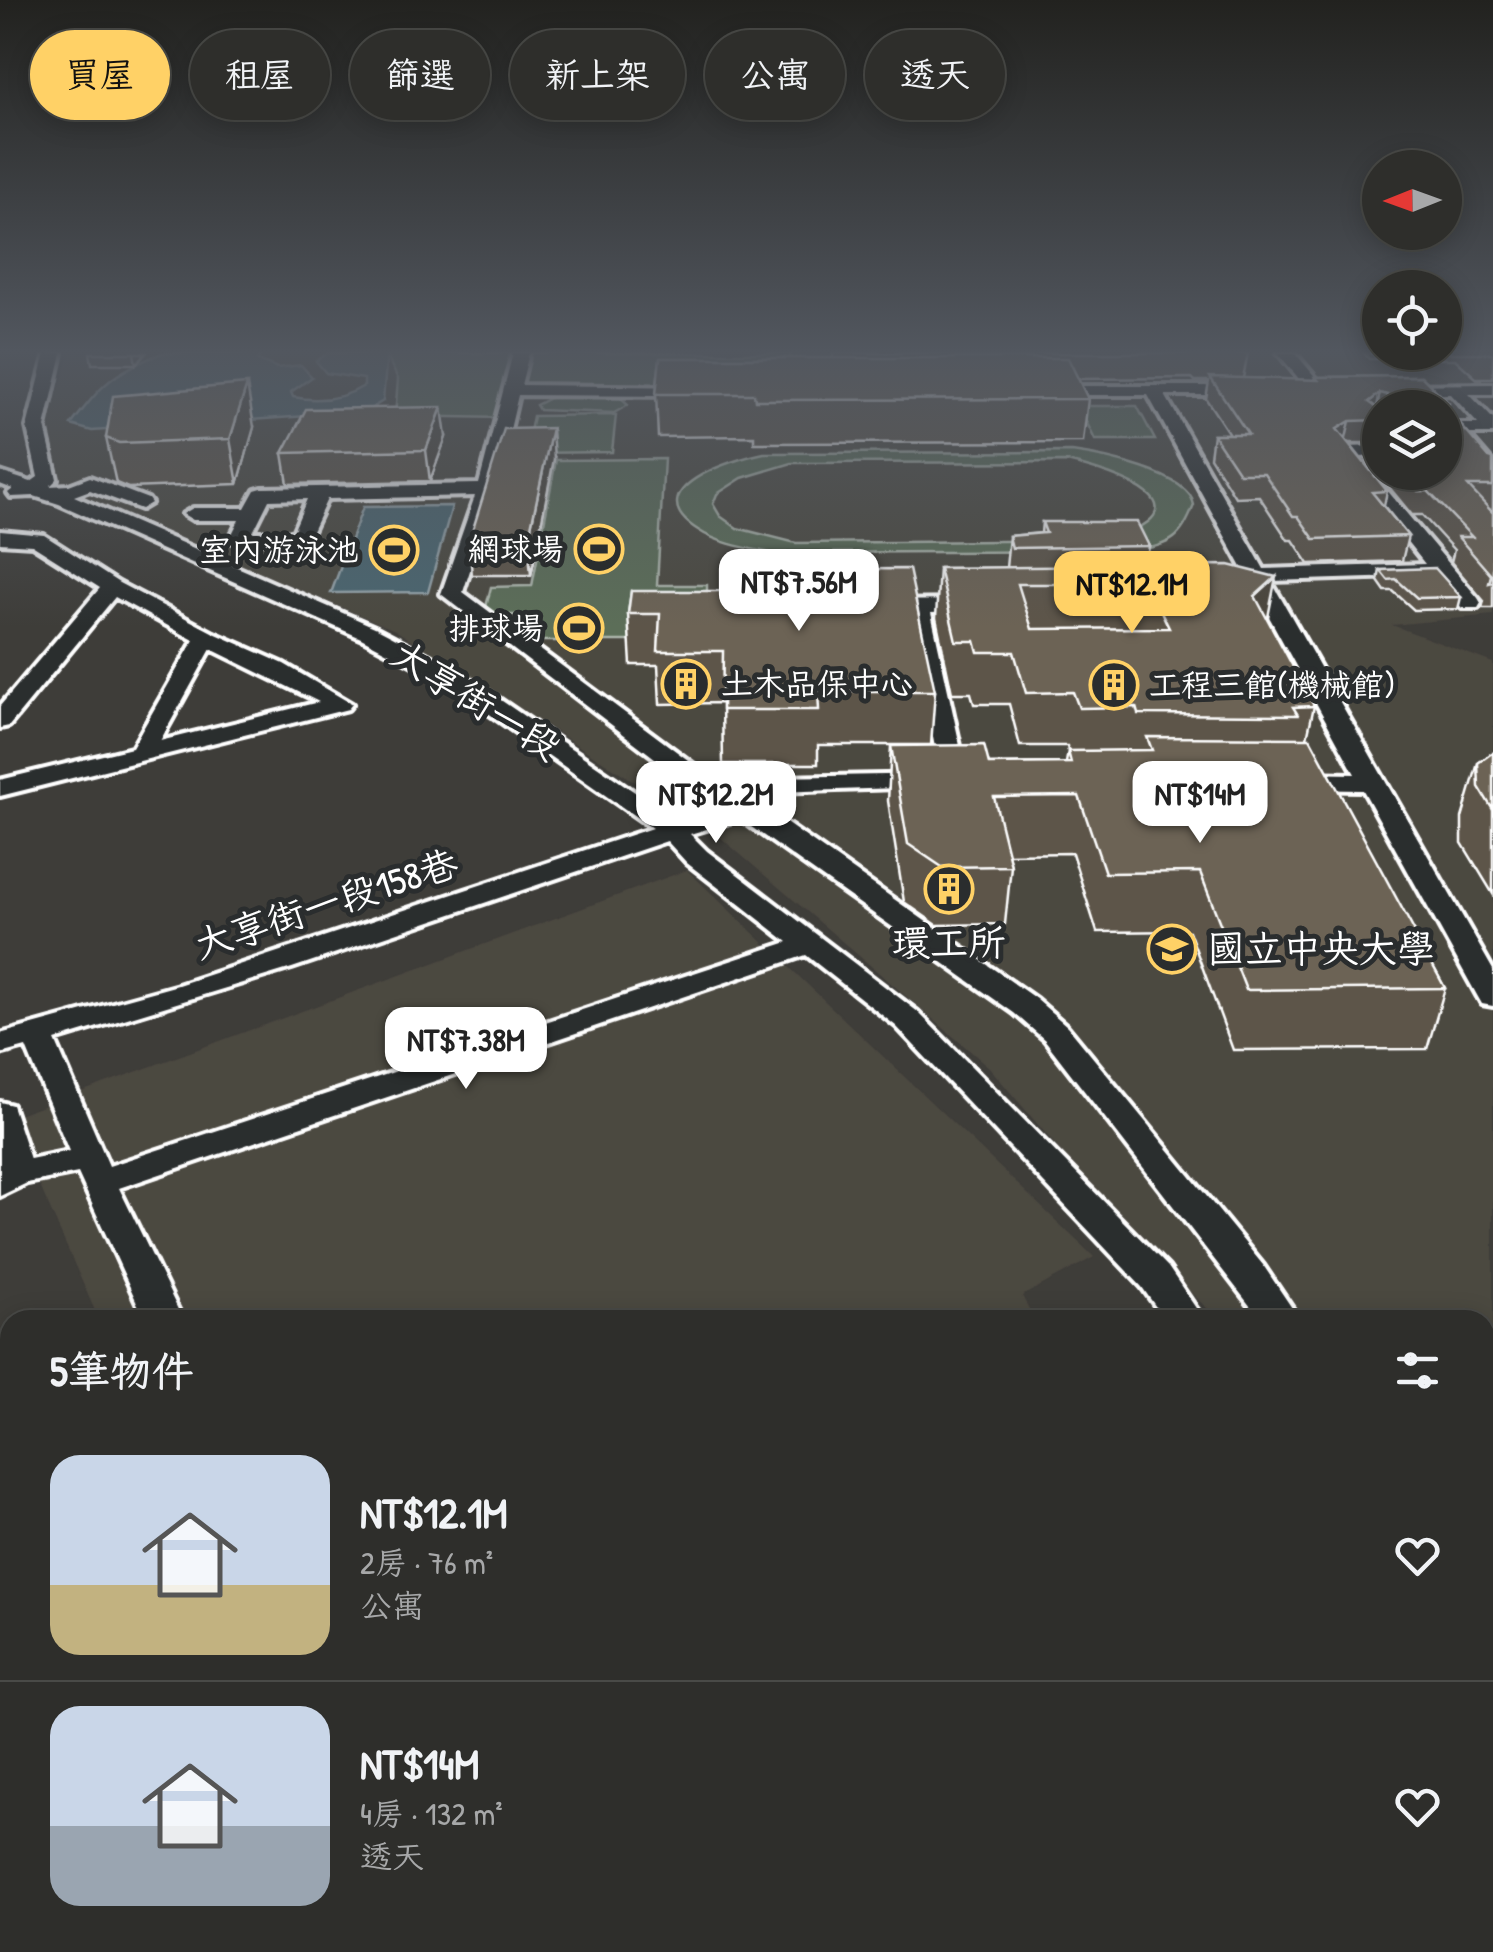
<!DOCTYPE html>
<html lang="zh-TW">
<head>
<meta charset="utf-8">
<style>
  body { margin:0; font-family:"Patrick Hand","LXGW WenKai TC",sans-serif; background:#3a3a37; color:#f1f3f6; height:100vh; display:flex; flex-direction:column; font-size:38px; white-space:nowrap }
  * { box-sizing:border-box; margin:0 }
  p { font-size:32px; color:#a7a8a9 }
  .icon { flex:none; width:55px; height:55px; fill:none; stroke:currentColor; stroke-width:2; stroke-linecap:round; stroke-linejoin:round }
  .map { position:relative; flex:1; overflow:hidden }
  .sheet { position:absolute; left:0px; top:1310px; width:1495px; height:642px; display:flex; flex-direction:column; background:#2e2e2b; border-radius:30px 30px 0 0; box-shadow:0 5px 25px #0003,0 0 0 2px #494a47 }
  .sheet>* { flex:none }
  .guide { position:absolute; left:30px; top:30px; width:1435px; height:90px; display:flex; gap:20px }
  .needle { width:65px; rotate:269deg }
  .fabs { position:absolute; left:1362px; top:150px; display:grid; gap:20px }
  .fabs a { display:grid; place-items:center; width:100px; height:100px; border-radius:50%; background:#2e2e2b; box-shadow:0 5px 25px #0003,0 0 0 2px #494a47; font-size:50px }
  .price { position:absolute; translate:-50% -85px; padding:0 22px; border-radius:20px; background:#fff; color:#222; font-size:32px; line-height:65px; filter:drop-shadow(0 2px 5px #0008) }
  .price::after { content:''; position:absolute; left:50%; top:60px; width:30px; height:22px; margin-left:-15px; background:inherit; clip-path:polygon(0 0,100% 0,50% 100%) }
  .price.on { background:#ffd166; color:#111 }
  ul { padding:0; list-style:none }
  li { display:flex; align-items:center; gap:30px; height:250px; padding:0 50px }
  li+li { border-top:2px solid #494a47 }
  li span { display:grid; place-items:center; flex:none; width:280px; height:200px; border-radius:30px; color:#555 }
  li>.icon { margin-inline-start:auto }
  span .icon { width:120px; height:120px; fill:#fffc; stroke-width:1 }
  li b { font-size:42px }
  h2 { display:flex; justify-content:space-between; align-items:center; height:120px; padding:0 50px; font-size:42px }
  .tag { padding:0 35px; border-radius:45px; background:#2e2e2b; box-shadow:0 5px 25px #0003,0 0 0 2px #494a47; font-size:35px; line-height:90px }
  .tag.on { background:#ffd166; color:#111 }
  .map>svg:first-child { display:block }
</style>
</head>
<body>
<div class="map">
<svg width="1493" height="1952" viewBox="0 0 1493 1952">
  <rect width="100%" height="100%" fill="#3e3d39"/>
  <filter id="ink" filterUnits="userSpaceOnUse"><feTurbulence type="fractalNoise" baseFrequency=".01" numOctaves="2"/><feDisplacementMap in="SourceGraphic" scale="20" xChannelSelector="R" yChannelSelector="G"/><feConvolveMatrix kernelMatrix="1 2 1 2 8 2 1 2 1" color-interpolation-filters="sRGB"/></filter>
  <g filter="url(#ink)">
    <!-- built -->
    <path fill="#4c4841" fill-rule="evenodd" d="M71,353H1493V615L1392,625L1493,663V1735L1485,1722V1320H1219L1129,1232L989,1067L713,831L395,630L83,499L58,478L48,422ZM1380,408H1445V472H1380Z
      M687,870L1094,1257L1022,1296L1035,1320H99L10,1118Z"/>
    <!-- green -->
    <path fill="#5b6e58" stroke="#adb6ac" stroke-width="2.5" fill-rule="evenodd" d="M385,353H521L504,418L395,416L398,379Z
      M524,353H790L793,386L515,387Z
      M550,398H620L628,405L614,413L539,410L536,405Z
      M1079,406H1137L1155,440H1095Z
      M616,415L612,452L526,453L533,416Z
      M1072,452C1101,456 1189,473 1194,505C1181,540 1172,543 1137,551L772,553C747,548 719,544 698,530C634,489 734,459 764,453ZM1067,462C1118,474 1217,508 1106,540L796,543L737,528L720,516L713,504L717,494L742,478L792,463Z
      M664,459L657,585H707V614L632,641H522L527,615H484L491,587L532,586L556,460Z"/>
    <!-- water -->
    <path fill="#4c6670" stroke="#94a3a9" stroke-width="2.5" d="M162,353H261L258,360L277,368L301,365L312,377L291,392L293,397C318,402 341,400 364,386V379L326,373L316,361L328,353H387L383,401L365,412L92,431L71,425C103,383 112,373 162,353Z
      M452,506L428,592L331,593L363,507Z"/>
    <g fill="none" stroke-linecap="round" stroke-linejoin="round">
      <!-- minor casing -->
      <g stroke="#fff" stroke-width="8">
        <path id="minor" d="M46,353H62L45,427L57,479L50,486L69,485L90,477L148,499L151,503L141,509L90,490L74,496L377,628L457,670L677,821L727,806L713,791L690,785L441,594L475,496L327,499L307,542H233L230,538L239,520H193L183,514L193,508H245L255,490L262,488L479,484L513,353H529L521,385L701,387V395L695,396L518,395L496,490L463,592L708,775L722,778L938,774L942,779L929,787L743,793L1036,999L1067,1026L1263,1265L1300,1320H1261L1045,1040L1014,1013L740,819L690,834L707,851L918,1012L1168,1267L1204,1320H1165L1142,1287L896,1026L806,955L119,1188L183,1320H145L78,1173L27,1183L0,1196V1102L12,1105L30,1159L69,1151L26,1047L0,1054V1034L178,985L652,828L441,680L361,638L59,504L34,496L11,497L8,493L13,489L0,484V472L31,482L38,477L27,427ZM307,499L293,532H253L269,500ZM667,841L687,863L788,942L109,1166L55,1040L292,968Z
          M1278,353H1295L1323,386V394H1285V386L1304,385Z
          M1493,384V394H1469L1493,419V434H1468L1493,463V481L1486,479L1445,429L1454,424H1478L1451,394L1396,395L1388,390L1396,385Z
          M1040,386H1251L1253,390L1245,395H1165L1264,569L1425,564L1336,452L1345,447L1380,446V456L1359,457L1478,598L1481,603L1478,608H1462L1434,576L1271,581L1493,970V1006L1482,1004L1478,997L1363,790L1295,789L1282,781L1295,773L1355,774L1148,395H1046L1038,390Z
          M0,531L44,535L119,583L214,633L284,664L352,704L348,709L0,796V780L132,748L194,640L115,597L9,726L0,728V706L100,588L32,545L0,543ZM211,649L319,702L160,741Z
          M975,600L986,606L983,611L931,613L967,778L954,786L941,778L909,614L876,615L865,608L876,601Z
          M1485,1630L1493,1633V1686L1485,1683Z
          M1485,1750L1493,1753V1809L1485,1806Z"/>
      </g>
      <!-- minor -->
      <use href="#minor" fill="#2a2d2e" fill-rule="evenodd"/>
    </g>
    <!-- wall -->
    <path fill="#5d5548" stroke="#fff" stroke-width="2.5" fill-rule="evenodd" d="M90,353H146L136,364H92Z
      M833,353H1248L1243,378L1315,380V377L1421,376L1449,403L1447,409L1489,458L1493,459V510H1490L1493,513V608H1482L1484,601L1451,562L1454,550L1422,515H1412L1367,460L1371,443H1349L1387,491L1384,506L1408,536L1402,561L1309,564L1293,540H1288L1259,496L1235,497L1210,457L1213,434H1229L1206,399L1209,381H1195L1192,378L1078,379L1088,399L1083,442L754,443V436L658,437L656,394L660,358H833ZM1380,408H1445V472H1380Z
      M1364,353H1493V378H1476L1455,359H1369Z
      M254,427L238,484L128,488L116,483L106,438Z
      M446,437L430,481L288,484L283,453Z
      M554,459L531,575H472L469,542Z
      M1042,522L1149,546L1146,566L1267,620L1314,706L1307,738L1445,988L1427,1049L1233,1050L1189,931L1097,932L1072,853L1008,854L1011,866L1005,924L937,925L904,902L888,801L891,746L989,764L1066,763L1068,751L1067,746H1020L1009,704H974L971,693H952L936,618L939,568H1006L1009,536L1041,533Z
      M1380,570L1461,597L1458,609L1414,610L1393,591H1385L1378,581Z
      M631,591L935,691L931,745H818V764H723L722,703L660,704L658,665H631L628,614Z
      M1493,753V894L1462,843V818L1478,763Z"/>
    <!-- shaded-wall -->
    <path fill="#4c453b" stroke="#fff" stroke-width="2.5" d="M134,353H146L136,364Z
      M247,384L254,427L238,484L230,439Z
      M1380,393L1375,415L1369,402Z
      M442,407L446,437L430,481L426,450Z
      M1350,421L1345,443L1337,429Z
      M552,428L554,459L531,575L528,541Z
      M1276,577L1266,627L1255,596Z"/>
    <!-- building -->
    <path fill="#6c6354" stroke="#fff" stroke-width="2.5" fill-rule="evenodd" d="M660,358H1068L1088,399L755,400L754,394H656Z
      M1421,376L1449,403L1447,409L1489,458L1493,459V486H1468L1493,513V582L1489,583L1491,575L1458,537H1472L1428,491H1418L1402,472H1445V408H1386L1388,395L1380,393L1369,402L1380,410V420L1350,421L1337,429L1387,491L1372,492L1408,536L1314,539L1298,516H1293L1264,473H1239L1213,434H1248L1210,377L1318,380L1315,377Z
      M247,384L230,439L119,443L106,438L113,396Z
      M442,407L426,450L283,453L306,409Z
      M552,428L528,541L469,542L504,429Z
      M1372,437H1380V447Z
      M1042,522H1137L1149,546L1012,548L1009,536L1046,533Z
      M1229,565L1276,577L1255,596L1314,706L1293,707L1298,715L1138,714L1136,707L1079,708L1073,692L1026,693L1014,652H978L975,641H956L939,568ZM1098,578H1145L1169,628L1032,629L1018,584H1101Z
      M1435,568L1461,597L1417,598L1396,579L1388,580L1380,570Z
      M909,569L935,691H818L819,710H722L723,651H658L660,614H628L631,591H724V570Z
      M1147,737L1310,738L1445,988L1246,990L1200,872L1105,873L1079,796L994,797L1011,866L942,867L908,844L891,746L984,745L989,764L1071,763L1068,751L1152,750Z
      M1492,753H1493V810L1479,787L1478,763Z"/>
  </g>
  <!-- sky -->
  <linearGradient id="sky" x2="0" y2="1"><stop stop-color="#22221f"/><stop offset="0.56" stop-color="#52575f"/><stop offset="1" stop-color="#52575f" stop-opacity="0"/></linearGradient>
  <rect width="1493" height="627" fill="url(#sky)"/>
  <!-- icons -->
  <defs>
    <g id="stadium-ring" transform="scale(2.5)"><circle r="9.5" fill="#2a2d2e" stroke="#ffd166" stroke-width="1.5"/><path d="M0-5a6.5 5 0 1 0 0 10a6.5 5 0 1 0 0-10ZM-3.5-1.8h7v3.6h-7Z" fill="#ffd166"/></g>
    <g id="building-ring" transform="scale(2.5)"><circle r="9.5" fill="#2a2d2e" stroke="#ffd166" stroke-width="1.5"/><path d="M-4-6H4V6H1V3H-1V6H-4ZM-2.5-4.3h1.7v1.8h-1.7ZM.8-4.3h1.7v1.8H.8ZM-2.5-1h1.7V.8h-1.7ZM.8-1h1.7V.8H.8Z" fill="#ffd166"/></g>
    <g id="university-ring" transform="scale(2.5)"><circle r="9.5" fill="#2a2d2e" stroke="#ffd166" stroke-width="1.5"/><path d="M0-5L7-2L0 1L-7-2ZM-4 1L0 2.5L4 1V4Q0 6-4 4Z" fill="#ffd166"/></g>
  </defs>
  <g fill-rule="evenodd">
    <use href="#stadium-ring" x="599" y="549"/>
    <use href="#stadium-ring" x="394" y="550"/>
    <use href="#stadium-ring" x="579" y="628"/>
    <use href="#building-ring" x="686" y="684"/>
    <use href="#building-ring" x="1114" y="685"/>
    <use href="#building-ring" x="949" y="889"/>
    <use href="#university-ring" x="1172" y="949"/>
  </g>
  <g text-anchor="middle" stroke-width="10" stroke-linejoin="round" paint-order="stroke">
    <!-- far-poi labels -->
    <g font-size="32" fill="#fff" stroke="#2a2d2e" text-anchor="end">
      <text x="564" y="560">網球場</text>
      <text x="359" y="561">室內游泳池</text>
      <text x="544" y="639">排球場</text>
      <text x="721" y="695" text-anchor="start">土木品保中心</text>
      <text x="1149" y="696" text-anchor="start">工程三館(機械館)</text>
    </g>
    <!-- street labels -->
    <g font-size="38" fill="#fff" stroke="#2a2d2e">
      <text transform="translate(476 700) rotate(32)" y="13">大享街一段</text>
      <text transform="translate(326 904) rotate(-18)" y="13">大享街一段158巷</text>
    </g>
    <!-- poi labels -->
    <g font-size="38" fill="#fff" stroke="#2a2d2e">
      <text x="949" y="956">環工所</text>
      <text x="1207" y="962" text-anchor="start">國立中央大學</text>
    </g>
  </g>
</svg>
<div class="fabs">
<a><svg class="needle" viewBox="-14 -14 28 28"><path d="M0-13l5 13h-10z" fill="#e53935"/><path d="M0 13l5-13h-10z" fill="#a7a8a9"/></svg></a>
<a><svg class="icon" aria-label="locate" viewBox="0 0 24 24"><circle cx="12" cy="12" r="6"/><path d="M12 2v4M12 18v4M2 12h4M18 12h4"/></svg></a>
<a><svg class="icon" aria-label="layers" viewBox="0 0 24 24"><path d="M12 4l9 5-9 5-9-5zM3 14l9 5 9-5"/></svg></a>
</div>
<b class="price" style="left:799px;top:634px">NT$7.56M</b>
<b class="price on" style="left:1132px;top:636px">NT$12.1M</b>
<b class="price" style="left:716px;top:846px">NT$12.2M</b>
<b class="price" style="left:1200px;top:846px">NT$14M</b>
<b class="price" style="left:466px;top:1092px">NT$7.38M</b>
<div class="guide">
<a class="tag on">買屋</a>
<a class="tag">租屋</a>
<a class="tag">篩選</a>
<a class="tag">新上架</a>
<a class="tag">公寓</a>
<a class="tag">透天</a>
</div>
<section class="sheet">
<h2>5筆物件<svg class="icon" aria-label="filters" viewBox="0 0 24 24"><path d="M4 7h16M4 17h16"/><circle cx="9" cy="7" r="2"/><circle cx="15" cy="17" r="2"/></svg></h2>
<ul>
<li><span style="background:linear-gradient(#c9d6e8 65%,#c2b280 0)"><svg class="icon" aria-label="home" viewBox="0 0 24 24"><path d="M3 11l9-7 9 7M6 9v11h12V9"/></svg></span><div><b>NT$12.1M</b><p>2房 · 76 m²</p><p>公寓</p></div><svg class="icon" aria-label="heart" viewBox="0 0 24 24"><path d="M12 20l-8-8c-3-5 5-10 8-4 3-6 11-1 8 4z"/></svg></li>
<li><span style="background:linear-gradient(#c9d6e8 60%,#9aa5b1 0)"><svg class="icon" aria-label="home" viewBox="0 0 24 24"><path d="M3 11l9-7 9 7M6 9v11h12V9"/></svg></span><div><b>NT$14M</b><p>4房 · 132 m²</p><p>透天</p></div><svg class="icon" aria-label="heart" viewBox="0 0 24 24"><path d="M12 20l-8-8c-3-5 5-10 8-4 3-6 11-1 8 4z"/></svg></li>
</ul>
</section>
</div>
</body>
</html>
